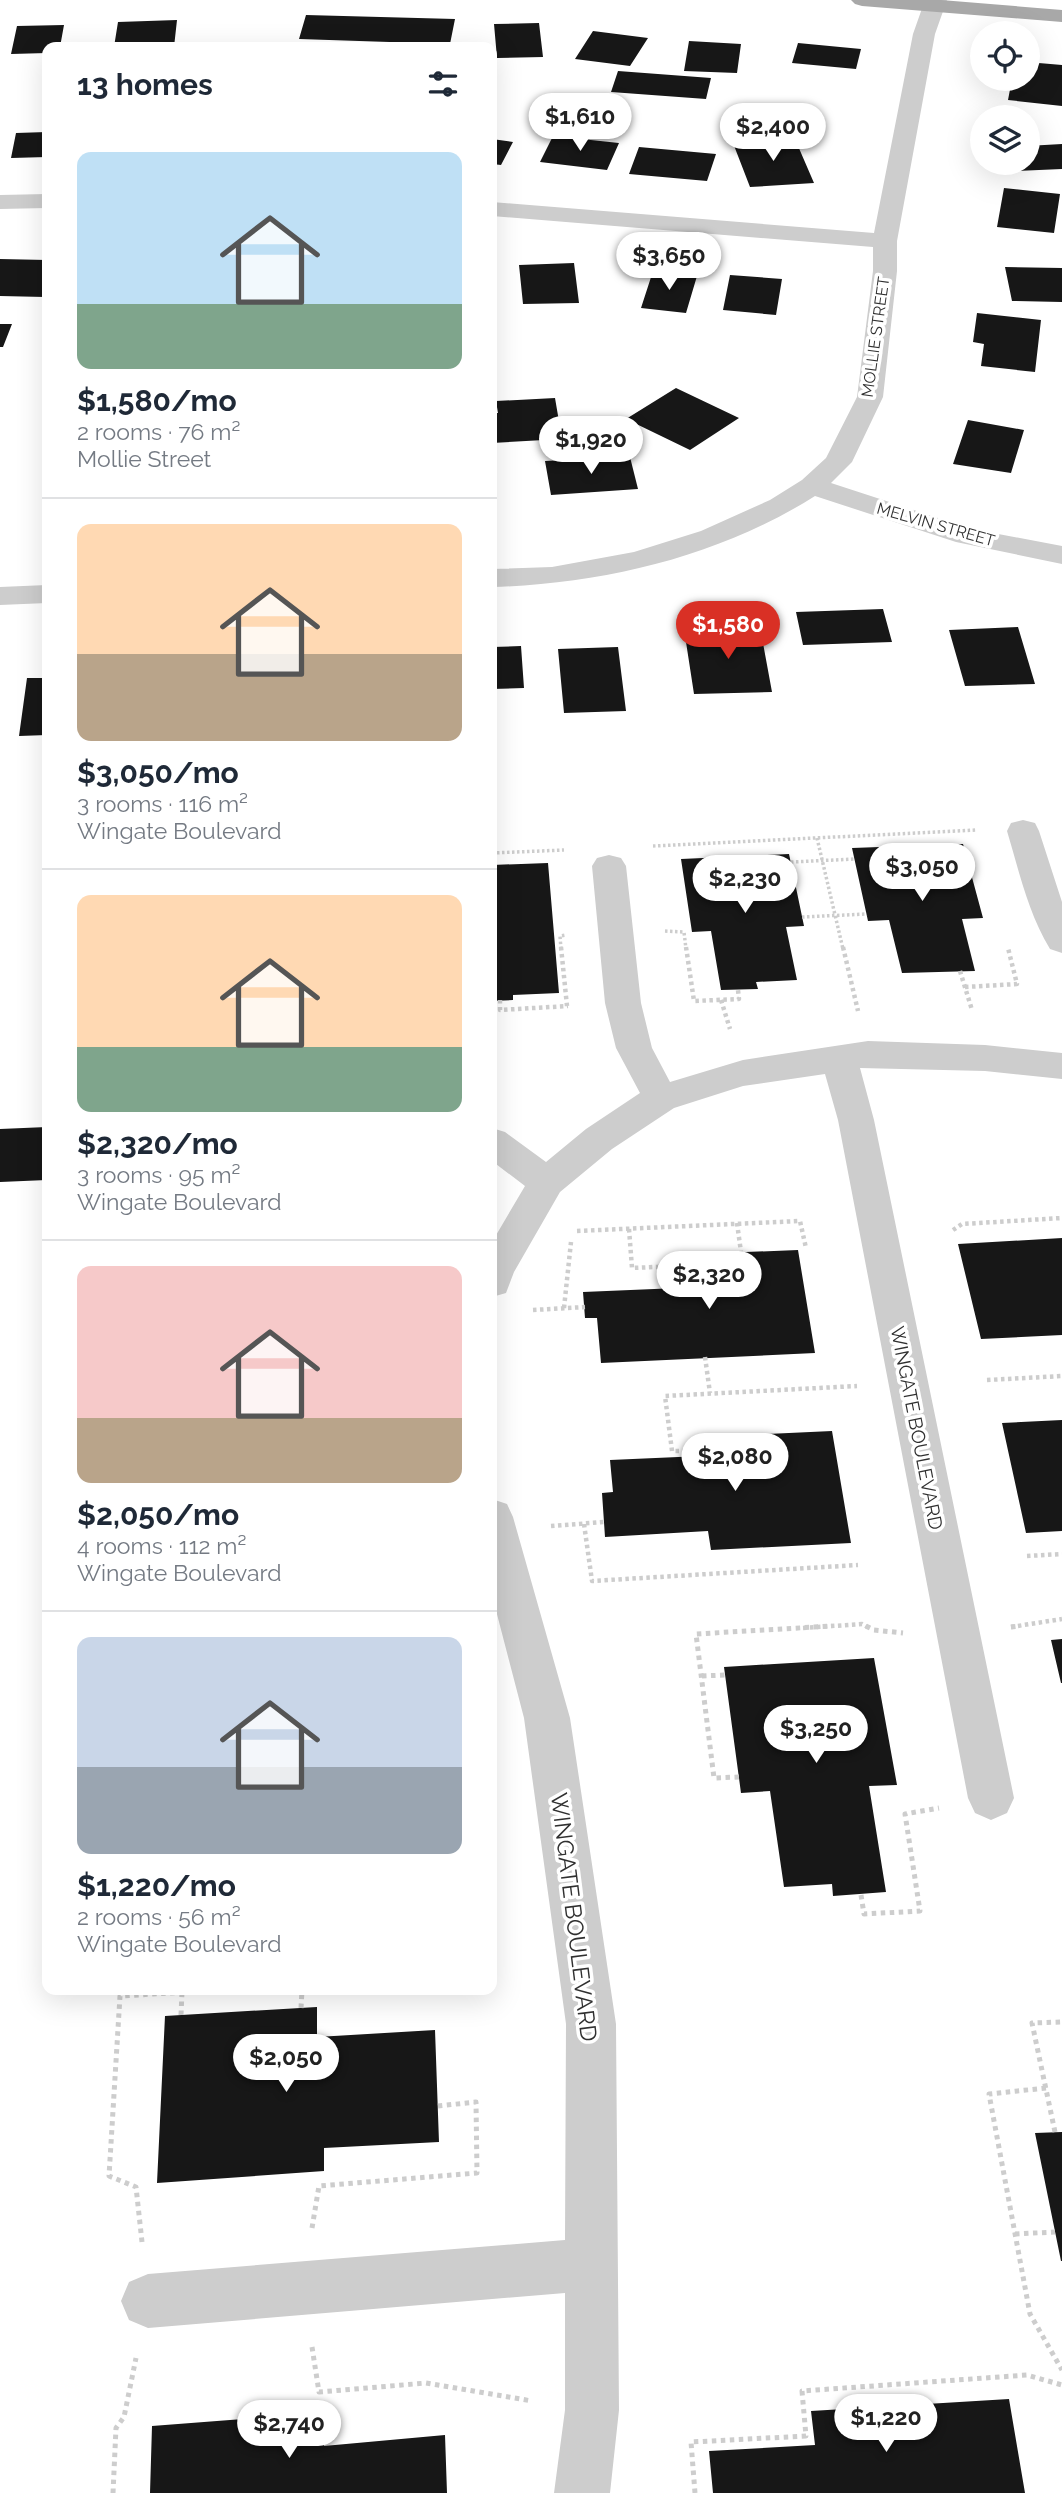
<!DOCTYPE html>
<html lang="en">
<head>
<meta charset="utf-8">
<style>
  body { margin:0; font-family:Raleway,sans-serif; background:#f2f2f3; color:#1f2937; height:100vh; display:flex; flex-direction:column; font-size:26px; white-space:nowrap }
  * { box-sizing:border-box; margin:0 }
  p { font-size:23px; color:#747a83 }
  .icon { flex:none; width:38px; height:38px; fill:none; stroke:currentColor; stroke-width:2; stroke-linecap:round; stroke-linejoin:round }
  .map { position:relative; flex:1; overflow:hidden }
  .drawer { position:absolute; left:42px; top:42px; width:455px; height:1953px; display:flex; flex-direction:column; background:#fff; border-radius:14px; box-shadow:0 7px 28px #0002 }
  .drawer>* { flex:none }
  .fabs { position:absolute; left:970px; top:21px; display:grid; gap:14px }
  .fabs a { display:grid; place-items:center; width:70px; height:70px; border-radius:50%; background:#fff; box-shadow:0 7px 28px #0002; font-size:35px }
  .price { position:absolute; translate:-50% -60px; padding:0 16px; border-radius:24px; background:#fff; color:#222; font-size:23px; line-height:46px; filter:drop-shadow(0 2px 4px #0008) }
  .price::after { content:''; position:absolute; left:50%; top:42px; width:21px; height:16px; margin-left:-10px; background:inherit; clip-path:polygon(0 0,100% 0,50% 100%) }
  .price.current { background:#d93025; color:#fff }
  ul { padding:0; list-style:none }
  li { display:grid; align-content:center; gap:14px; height:371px; padding:0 35px }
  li+li { border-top:2px solid #e0e1e3 }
  li span { display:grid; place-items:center; height:217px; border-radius:14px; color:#555 }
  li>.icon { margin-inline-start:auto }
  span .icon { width:126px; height:126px; fill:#fffc; stroke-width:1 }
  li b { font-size:30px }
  h2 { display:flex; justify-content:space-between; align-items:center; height:84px; padding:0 35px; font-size:30px }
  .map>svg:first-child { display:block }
</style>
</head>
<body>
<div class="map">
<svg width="1062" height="2493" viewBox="0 0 1062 2493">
  <rect width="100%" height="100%" fill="#fff"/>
  <!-- building -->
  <path fill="#171717" d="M306,15L455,19L450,44L299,39Z
    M177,20L174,47H114L118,22Z
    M539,23L543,57L497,58L494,24Z
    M64,25L60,47H47V53L11,54L17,26Z
    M593,31L648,38L630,66L575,59Z
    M689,41L741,44L737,73L684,71Z
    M798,43L861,49L856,69L792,63Z
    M1027,62L1062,65V106L1008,100L1012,79H1027Z
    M618,71L711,78L706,99L611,92Z
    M47,132V157L11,158L16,133Z
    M553,136L619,143L607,170L540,162Z
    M492,139L513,142L501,165L492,164Z
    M795,139L814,183L750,187L733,143Z
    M1062,144V169L1014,171L1010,163H1027V146Z
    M639,147L716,154L707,181L629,174Z
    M1004,188L1060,194L1054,233L997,227Z
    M0,259L47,260L45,297L0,296Z
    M574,263L579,303L523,304L519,265Z
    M1005,267L1062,268V302L1012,301Z
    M653,271L697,276L686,313L641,308Z
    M730,275L782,279L776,315L723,310Z
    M977,313L1041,320L1035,372L981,366L984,344L973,342Z
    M0,324H12L3,347H0Z
    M676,388L739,418L690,450L626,419Z
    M555,398L562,439L492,443V413H498L496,401Z
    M968,420L1024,430L1011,473L953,464Z
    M630,457L638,489L551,495L545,461Z
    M883,609L892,642L803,645L796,612Z
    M760,627L772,692L694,694L684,629Z
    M1018,627L1035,684L965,686L949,630Z
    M521,646L524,688L492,689V647Z
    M618,647L626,711L564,713L558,649Z
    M27,678H47V735L19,736Z
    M963,844L983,918L962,919L975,971L902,973L889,920L868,921L852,848Z
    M789,854L804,926L786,927L797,980L756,982L758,989L721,990L711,931L692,932L681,859Z
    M548,863L559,993L513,995V1000L492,1001V865Z
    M47,1127V1180L0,1182V1129Z
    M1062,1238V1335L981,1339L958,1244Z
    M798,1250L815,1353L601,1363L597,1318H585L583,1292L678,1288L674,1255Z
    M1062,1420V1531L1026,1533L1002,1423Z
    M832,1431L851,1543L711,1550L708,1531L605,1537L602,1493L613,1492L610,1460L701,1456L699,1437Z
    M1062,1639V1683H1061L1051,1640Z
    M874,1658L897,1785L869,1786L886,1892L833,1896L832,1884L784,1887L770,1791L741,1793L724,1667Z
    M317,2007V2037L435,2030L439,2142L324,2148V2171L157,2183L165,2016Z
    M1062,2132V2261H1061L1035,2133Z
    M1009,2399L1025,2493H713L709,2451L815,2445L811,2411Z
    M323,2413L324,2446L445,2435L447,2493H150L152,2426Z"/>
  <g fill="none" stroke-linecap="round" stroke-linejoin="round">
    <!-- path-far2 -->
    <path stroke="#cdcdcd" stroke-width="3.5" stroke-dasharray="2.5 2.5" stroke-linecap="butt" d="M817,838L843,949
      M653,846L977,830
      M492,853L564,850
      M791,862L855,859
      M802,917L867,914
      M665,931L684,932L686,949
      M561,949L560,936L566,935"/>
    <!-- path-far1 -->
    <path stroke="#cdcdcd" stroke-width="4.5" stroke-dasharray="3.5 3.5" stroke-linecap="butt" d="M561,947L567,1006
      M686,947L694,1001L739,999L738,990
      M843,947L858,1011
      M960,971L972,1010
      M965,987L1017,984L1008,948
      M500,1000V1010L568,1006
      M721,1000L730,1029
      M737,1223L741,1252
      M629,1229L632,1268L675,1266
      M953,1230L962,1224L1062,1218
      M577,1231L800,1221L806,1248
      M564,1308L571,1242
      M533,1310L585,1307
      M705,1357L710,1393
      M987,1380L1062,1376
      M700,1451H672L665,1396L857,1386
      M584,1524L592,1581L858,1565
      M551,1526L604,1522
      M1027,1556L1062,1554
      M1011,1627L1062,1619
      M803,1628L862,1624L869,1628"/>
    <!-- path -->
    <path stroke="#cdcdcd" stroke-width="5" stroke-dasharray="4.5 4.5" stroke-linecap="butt" d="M866,1626L874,1630L903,1633
      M1011,1627L1019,1626
      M702,1676L725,1675
      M739,1777L714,1778L696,1634L832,1626
      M861,1895L864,1914L920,1911L905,1814L939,1808
      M301,2008L302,1990
      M181,2015L182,1992
      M1046,2088L989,2094L1030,2314L1062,2370
      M1055,2132L1032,2023L1062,2022
      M312,2228L319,2186L477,2173L476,2102L438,2106
      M1015,2234L1055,2232
      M142,2242L136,2187L109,2176L120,1996L222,1990
      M312,2347L319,2392L426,2383L532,2401
      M113,2493L116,2428L124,2417L136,2358
      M695,2493L691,2442L806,2436L802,2391L1027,2375L1062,2385"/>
    <!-- minor -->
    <path fill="#cdcdcd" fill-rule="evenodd" d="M925,0H947L935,34L897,241V271L883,397L852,462L831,483L972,529L1062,546V564L956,542L815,496C720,556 604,584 492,587V569L552,567L634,552L701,531L770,500L802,480L826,458L857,397L873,271V247L492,216V202L874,233L913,34Z
      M47,194V208L0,209V195Z
      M47,585V603L0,605V587Z
      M1023,820L1035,823L1039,831L1062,902V953L1050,949C1028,913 1019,871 1007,831L1011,823Z
      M609,855L621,858L626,866L641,1003L652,1048L670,1082L743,1060L868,1041L985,1045L1062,1053V1079L985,1071L860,1068L874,1120L1014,1798L1007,1813L991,1820L975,1813L968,1798L838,1120L825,1074L743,1086L674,1108L612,1149L560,1192L514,1272L506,1293L492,1297V1242L525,1186L492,1161V1128L505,1132L546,1162L586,1129L640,1093L616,1048L605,1003L592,866L597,858Z
      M492,1499L507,1504L513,1517L570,1718L616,2024L619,2410L610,2493H554L565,2410V2293L148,2328L129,2320L121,2301L129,2282L148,2274L565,2240L566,2024L524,1718L492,1595Z"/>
    <!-- major -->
    <path fill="#a8a8a8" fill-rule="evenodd" d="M851,0H941L1062,10V22L862,6L855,4Z"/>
  </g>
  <g text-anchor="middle" stroke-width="7" stroke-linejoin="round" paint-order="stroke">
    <!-- far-street labels -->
    <g font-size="16" fill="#303030" stroke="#fff">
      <text transform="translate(875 337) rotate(-82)" y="6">MOLLIE STREET</text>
      <text transform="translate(936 524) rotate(16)" y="6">MELVIN STREET</text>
    </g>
    <!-- street labels -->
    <g font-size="19" fill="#303030" stroke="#fff">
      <text transform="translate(917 1428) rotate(79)" y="7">WINGATE BOULEVARD</text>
    </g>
    <!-- near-street labels -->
    <g font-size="23" fill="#303030" stroke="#fff">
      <text transform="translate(574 1917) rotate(83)" y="8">WINGATE BOULEVARD</text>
    </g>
  </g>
</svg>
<div class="fabs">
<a><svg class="icon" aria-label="locate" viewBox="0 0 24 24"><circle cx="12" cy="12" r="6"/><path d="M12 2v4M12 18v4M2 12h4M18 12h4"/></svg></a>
<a><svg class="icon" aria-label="layers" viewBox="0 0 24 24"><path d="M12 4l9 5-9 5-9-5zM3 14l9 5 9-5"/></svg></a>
</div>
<b class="price" style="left:580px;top:153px">$1,610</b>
<b class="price" style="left:773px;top:163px">$2,400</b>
<b class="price" style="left:669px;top:292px">$3,650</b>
<b class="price" style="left:591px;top:476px">$1,920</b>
<b class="price current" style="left:728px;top:661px">$1,580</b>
<b class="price" style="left:922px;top:903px">$3,050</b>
<b class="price" style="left:745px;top:915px">$2,230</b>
<b class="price" style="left:709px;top:1311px">$2,320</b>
<b class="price" style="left:735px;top:1493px">$2,080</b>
<b class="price" style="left:816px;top:1765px">$3,250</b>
<b class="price" style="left:286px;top:2094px">$2,050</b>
<b class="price" style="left:886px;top:2454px">$1,220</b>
<b class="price" style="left:289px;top:2460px">$2,740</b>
<section class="drawer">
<h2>13 homes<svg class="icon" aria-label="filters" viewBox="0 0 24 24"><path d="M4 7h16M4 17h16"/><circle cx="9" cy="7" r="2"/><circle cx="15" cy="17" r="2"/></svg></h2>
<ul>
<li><span style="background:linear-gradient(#bfe0f5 70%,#7fa58c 0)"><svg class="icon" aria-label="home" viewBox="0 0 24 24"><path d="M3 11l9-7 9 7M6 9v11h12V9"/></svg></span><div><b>$1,580/mo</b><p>2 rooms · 76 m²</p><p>Mollie Street</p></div></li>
<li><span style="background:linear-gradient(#ffd9b3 60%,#b9a48a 0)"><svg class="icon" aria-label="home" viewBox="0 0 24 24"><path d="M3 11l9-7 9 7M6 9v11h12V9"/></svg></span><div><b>$3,050/mo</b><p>3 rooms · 116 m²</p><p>Wingate Boulevard</p></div></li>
<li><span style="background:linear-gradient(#ffd9b3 70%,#7fa58c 0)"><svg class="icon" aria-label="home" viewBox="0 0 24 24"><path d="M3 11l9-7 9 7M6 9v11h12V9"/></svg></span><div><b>$2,320/mo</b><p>3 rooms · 95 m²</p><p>Wingate Boulevard</p></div></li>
<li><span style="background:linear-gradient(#f6c9c9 70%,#b9a48a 0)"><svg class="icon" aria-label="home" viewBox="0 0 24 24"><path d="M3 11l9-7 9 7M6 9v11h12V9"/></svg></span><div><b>$2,050/mo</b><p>4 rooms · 112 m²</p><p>Wingate Boulevard</p></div></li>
<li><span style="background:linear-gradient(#c9d6e8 60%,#9aa5b1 0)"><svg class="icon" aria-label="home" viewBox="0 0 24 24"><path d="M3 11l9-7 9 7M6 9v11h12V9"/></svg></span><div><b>$1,220/mo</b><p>2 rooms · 56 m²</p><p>Wingate Boulevard</p></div></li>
</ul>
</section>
</div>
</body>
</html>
